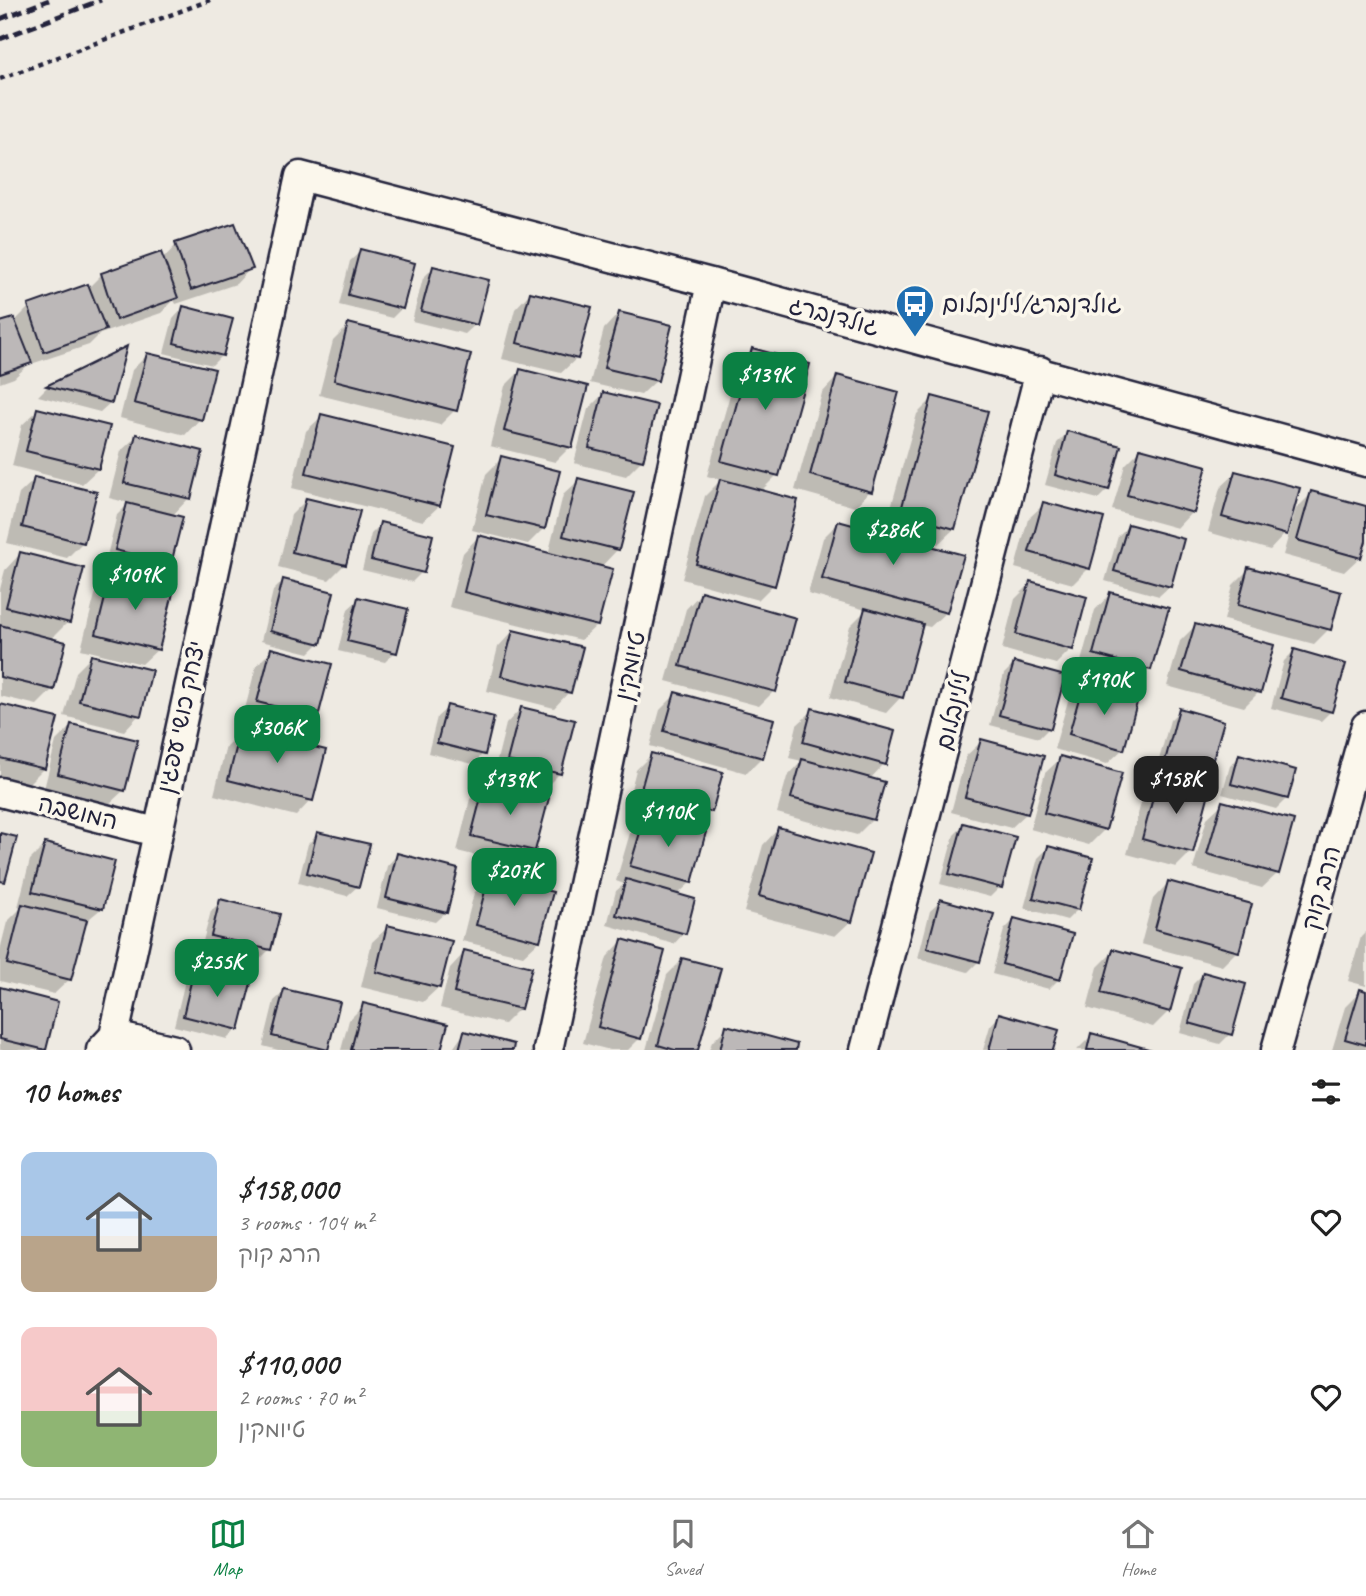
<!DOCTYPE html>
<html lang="en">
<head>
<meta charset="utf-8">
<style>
  body { margin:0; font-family:Caveat,"Playpen Sans Hebrew",sans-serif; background:#f6f6f6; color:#222; height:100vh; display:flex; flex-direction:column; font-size:26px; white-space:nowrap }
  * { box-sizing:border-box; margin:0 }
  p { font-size:23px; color:#767676 }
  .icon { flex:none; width:38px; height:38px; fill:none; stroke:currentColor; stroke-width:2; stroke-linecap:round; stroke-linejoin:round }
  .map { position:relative; height:1050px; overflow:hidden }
  .side { display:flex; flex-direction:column; background:#fff; flex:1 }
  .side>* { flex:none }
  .price { position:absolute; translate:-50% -60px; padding:0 16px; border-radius:14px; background:#0b8043; color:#fff; font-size:23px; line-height:46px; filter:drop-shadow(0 2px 4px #0008) }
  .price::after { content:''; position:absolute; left:50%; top:42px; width:21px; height:16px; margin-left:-10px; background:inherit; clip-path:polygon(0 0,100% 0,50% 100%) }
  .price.active { background:#222; color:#fff }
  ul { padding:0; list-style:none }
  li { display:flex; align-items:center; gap:21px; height:175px; padding:0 21px }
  li span { display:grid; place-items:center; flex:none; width:196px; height:140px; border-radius:14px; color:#555 }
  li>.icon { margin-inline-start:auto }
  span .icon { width:84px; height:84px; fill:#fffc; stroke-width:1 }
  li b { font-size:30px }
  h2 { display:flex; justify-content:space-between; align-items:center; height:84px; padding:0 21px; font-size:30px }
  .tab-bar { display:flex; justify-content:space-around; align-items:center; height:98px; border-top:2px solid #e0e0e0; background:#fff; font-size:19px; color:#767676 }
  .tab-bar a { display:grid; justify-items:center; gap:4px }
  .tab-bar .active { color:#0b8043 }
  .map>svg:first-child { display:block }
</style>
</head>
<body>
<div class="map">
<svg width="1366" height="1050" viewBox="0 0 1366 1050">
  <rect width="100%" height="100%" fill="#eeeae2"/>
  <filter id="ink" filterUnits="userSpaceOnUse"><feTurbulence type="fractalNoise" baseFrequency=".0143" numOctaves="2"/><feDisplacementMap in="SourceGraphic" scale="14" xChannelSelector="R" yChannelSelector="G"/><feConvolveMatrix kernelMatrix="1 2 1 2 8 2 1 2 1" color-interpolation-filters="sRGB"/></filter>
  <g filter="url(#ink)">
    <!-- shadow -->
    <path fill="#0003" fill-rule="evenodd" d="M176,245L251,268L236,284L176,304L174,300L161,313L100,334L89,345L28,365L14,378L0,383V324L14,322L29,307L88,288L102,274L162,260Z
      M361,251L402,308L392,318L339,305L350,261Z
      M433,268L476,324L465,334L412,321L423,278Z
      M530,293L577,358L561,373L502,359L515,309Z
      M183,308L222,355L212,365L164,353L173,319Z
      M619,313L657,380L641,395L590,383L604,329Z
      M349,325L455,410L440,425L319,395L333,341Z
      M124,349L111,402L100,412L38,396L47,387Z
      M753,350L777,475L760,492L773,585L758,600L682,579L705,496L721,480L707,476L738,366Z
      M147,355L200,419L185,435L120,418L132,370Z
      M520,371L570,447L555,462L490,446L505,386Z
      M837,377L870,491L855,507L795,490L822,393Z
      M603,394L642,460L626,476L574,463L588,409Z
      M933,398L954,529L938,544L885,529L917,414Z
      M38,410L98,469L82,484L12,466L22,425Z
      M322,416L439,506L423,521L292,488L306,431Z
      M1067,433L1108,489L1098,499L1045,485L1057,443Z
      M137,436L189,498L172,516L170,564L160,574L106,560L117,515L129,503L109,498L121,451Z
      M1140,450L1192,512L1177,528L1112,510L1125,465Z
      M502,458L543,529L528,544L472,530L486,474Z
      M1236,473L1285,534L1270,550L1208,532L1220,488Z
      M35,479L83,542L67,558L7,543L19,494Z
      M579,480L618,549L600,568L597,625L581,640L449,607L463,553L478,537L548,555L563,495Z
      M1312,493L1366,508V535L1360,557L1344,572L1283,555L1296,509Z
      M306,500L345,564L329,580L278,567L291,515Z
      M1044,504L1089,568L1073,584L1015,568L1028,519Z
      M839,522L946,612L930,627L921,625L901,697L886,713L830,697L850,626L866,610L808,594L823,538Z
      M381,524L422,572L412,582L362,570L371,534Z
      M1128,526L1170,586L1159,596L1105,581L1118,536Z
      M20,554L68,622L50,640L53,689L37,705L0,696V628L3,625L0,624V589L5,570Z
      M1249,569L1329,629L1314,644L1224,620L1233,585Z
      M111,576L158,649L142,664L81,649L96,591Z
      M283,581L319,643L309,653L261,641L273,591Z
      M1031,583L1071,649L1056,664L1002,649L1015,599Z
      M701,593L774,691L759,706L666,681L686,609Z
      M1110,594L1150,669L1134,685L1079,669L1095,610Z
      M359,599L395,652L385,662L338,651L348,609Z
      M1195,626L1259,692L1244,707L1167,686L1180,641Z
      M513,631L569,692L554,708L487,691L498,647Z
      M272,650L317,716L301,732L243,717L256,666Z
      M1294,651L1331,711L1321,721L1271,708L1284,661Z
      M91,657L139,715L124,731L64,716L76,672Z
      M1014,664L1049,728L1039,738L990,725L1004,674Z
      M1083,686L1123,749L1107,764L1054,749L1068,701Z
      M676,694L762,757L746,773L650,746L660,710Z
      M0,706L44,768L28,784L0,777Z
      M448,707L483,754L473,764L428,753L437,717Z
      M521,708L560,773L544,789L493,776L506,724Z
      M813,710L884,764L869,780L873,819L857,835L777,813L787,777L802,761L789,758L797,725Z
      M1180,710L1208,772L1198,782L1156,771L1170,720Z
      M72,725L124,790L108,805L44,789L56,741Z
      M242,731L311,800L296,816L214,795L226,746Z
      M982,741L1027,813L1011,828L951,812L966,756Z
      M652,754L710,811L695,827L626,808L636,770ZM632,789L703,808V811L631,792Z
      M1240,756L1287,798L1276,809L1222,794L1230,766Z
      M1061,758L1104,830L1089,845L1030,829L1045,773Z
      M1159,781L1191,852L1176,867L1127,854L1143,796Z
      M486,784L534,850L518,866L457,851L470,799Z
      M1223,803L1278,873L1262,888L1193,869L1207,818Z
      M645,817L691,882L677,895L684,933L674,944L607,925L616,891L624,884L616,881L630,833Z
      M964,825L1000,887L990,897L940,884L954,835Z
      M778,829L851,921L835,936L744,912L763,845Z
      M318,834L358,886L347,896L298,883L308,844Z
      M45,845L102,908L84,923L70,979L54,994L0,981V950L7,922L21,908L18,907L30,860Z
      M1048,848L1077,910L1067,920L1024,908L1038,858Z
      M397,855L446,912L435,922L377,908L387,866Z
      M489,878L539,941L523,956L462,941L474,893Z
      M1168,883L1237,951L1222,966L1141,944L1153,899Z
      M221,901L269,950L259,960L202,945L211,911Z
      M941,901L979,961L968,972L918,958L930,911Z
      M1014,920L1059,979L1049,989L992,974L1004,930Z
      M388,927L439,987L423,1002L361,987L372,942Z
      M1366,932V986L1348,981L1361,937Z
      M622,941L640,1038L628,1050H610L583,1043L607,957Z
      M1114,951L1169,1011L1153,1027L1087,1008L1098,967Z
      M465,952L520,1008L504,1024L440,1008L450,968Z
      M682,960L696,1050H646L667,975Z
      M195,971L237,1029L227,1039L174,1026L185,981Z
      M1203,974L1230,1034L1220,1044L1180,1033L1193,984Z
      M0,989L56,1003L44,1050H0Z
      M285,991L326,1049L325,1050H278L263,1046L274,1001Z
      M1361,991L1366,993V1050H1332L1345,1007Z
      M364,1005L440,1050H341L349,1020Z
      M1000,1015L1051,1050H983L990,1026Z
      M727,1027L794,1050H709L712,1042Z
      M464,1033L511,1050H452Z
      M1092,1035L1146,1050H1077Z"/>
    <!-- building -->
    <path fill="#bcb8b8" stroke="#22223b" stroke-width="2" d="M235,223L253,269L191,290L175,243Z
      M360,249L415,263L403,309L348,295Z
      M161,252L178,298L116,320L101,273Z
      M433,266L489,280L477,325L421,311Z
      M88,284L106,330L44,352L28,305Z
      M530,292L592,307L578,359L517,343Z
      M183,306L233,319L223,356L174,343Z
      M619,312L672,325L658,381L604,368Z
      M14,318L32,363L0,374V322Z
      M348,323L471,354L457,411L334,380Z
      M127,346L112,403L46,386Z
      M752,348L810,364L779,476L721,461Z
      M147,353L215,369L202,420L134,403Z
      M520,369L588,386L572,448L504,431Z
      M837,375L899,392L872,492L810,475Z
      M603,392L657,405L643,461L589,448Z
      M932,396L988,411L955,529L900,514Z
      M37,408L110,426L99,469L26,451Z
      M321,414L455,447L440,506L306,473Z
      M1067,431L1121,446L1109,490L1055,475Z
      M136,434L203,451L191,499L124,483Z
      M1140,448L1207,466L1194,513L1127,495Z
      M501,456L560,471L545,529L486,515Z
      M1235,471L1300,488L1287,535L1222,517Z
      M34,477L97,492L84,543L22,527Z
      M578,478L634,492L619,550L563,536Z
      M720,479L798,500L775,586L696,564Z
      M1311,491L1366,506V541L1361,558L1297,540Z
      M306,498L360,511L346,565L292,552Z
      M1043,502L1104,518L1090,569L1029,552Z
      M127,503L183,517L171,564L115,550Z
      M838,521L964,555L947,613L822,579Z
      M380,522L433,535L424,573L371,560Z
      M1128,524L1184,539L1171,587L1114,571Z
      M478,535L613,569L598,626L464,592Z
      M20,552L84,568L70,623L6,607Z
      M1248,567L1341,592L1331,630L1238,605Z
      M111,574L174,589L159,650L96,634Z
      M283,579L334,592L321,644L270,631Z
      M1030,581L1087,597L1073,650L1016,634Z
      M701,591L796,618L776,692L680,666Z
      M1110,592L1169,608L1151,670L1093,654Z
      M358,597L408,609L397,653L347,641Z
      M865,608L923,624L903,698L845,682Z
      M1195,624L1274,645L1261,693L1181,671Z
      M0,625L66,642L54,690L0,677Z
      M513,630L583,647L571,693L501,676Z
      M271,648L332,664L318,717L257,702Z
      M1294,649L1346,664L1332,712L1281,698Z
      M91,655L152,670L141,716L79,701Z
      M1014,662L1065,676L1051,729L999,715Z
      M1083,684L1138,699L1124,750L1069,734Z
      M675,692L774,719L763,758L664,731Z
      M0,704L58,718L45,769L0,758Z
      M447,705L494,717L485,755L437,743Z
      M521,707L575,720L561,774L507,761Z
      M812,708L895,731L886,765L803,742Z
      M1179,708L1224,721L1209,773L1165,761Z
      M71,724L138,740L125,791L58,774Z
      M241,729L326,750L313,801L228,780Z
      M981,739L1044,756L1028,814L965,797Z
      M651,753L723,772L712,812L640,793Z
      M1239,754L1296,770L1288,799L1231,784Z
      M1060,756L1122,773L1106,830L1044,813Z
      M802,759L885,782L874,820L791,798Z
      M1158,779L1209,793L1193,853L1142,839Z
      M485,782L549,798L535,851L471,836Z
      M1222,801L1294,820L1279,874L1207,854Z
      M645,816L706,832L692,883L630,866Z
      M963,823L1016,837L1002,888L949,874Z
      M778,827L871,853L852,922L759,896Z
      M317,832L370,844L359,887L307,873Z
      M0,833L17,837L5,882L0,881Z
      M45,843L115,861L103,909L32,892Z
      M1048,846L1093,858L1079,910L1033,898Z
      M397,853L458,869L447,913L386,898Z
      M489,876L553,892L540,941L476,925Z
      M626,879L695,899L686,934L616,915Z
      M1168,881L1252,904L1239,952L1155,929Z
      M220,899L280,914L271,950L211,936Z
      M940,899L994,914L980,962L927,948Z
      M22,904L87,920L71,980L7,964Z
      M1014,918L1073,934L1060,980L1002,964Z
      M387,925L452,941L440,988L376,972Z
      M622,939L665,951L641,1039L598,1027Z
      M1113,949L1182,968L1170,1012L1101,993Z
      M464,950L532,967L521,1009L454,993Z
      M682,958L721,968L698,1050H675L658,1045Z
      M194,969L251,983L239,1030L183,1016Z
      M1203,972L1246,984L1232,1035L1189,1023Z
      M0,987L58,1002L46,1050L0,1039Z
      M284,989L340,1002L328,1050L272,1036Z
      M1360,989L1366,991V1045L1345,1039Z
      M363,1003L448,1024L441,1050H351Z
      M999,1013L1059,1030L1053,1050H989Z
      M726,1025L797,1044L796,1050H720Z
      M464,1031L514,1044L513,1050H459Z
      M1091,1033L1152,1050H1087Z"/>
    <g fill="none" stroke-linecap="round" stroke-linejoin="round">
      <!-- minor casing -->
      <g stroke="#22223b" stroke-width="33">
        <path id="minor" d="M0,792L156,832
          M101,1050L114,1036L300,176L711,283L1366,462
          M111,1050L114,1036L175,1050
          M548,1050L711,283
          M865,1050L1040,371
          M1276,1050L1366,726"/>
      </g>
      <!-- path -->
      <path stroke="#22223b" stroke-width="4.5" stroke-dasharray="5 5" stroke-linecap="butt" d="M0,79L210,0"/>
      <!-- minor -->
      <use href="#minor" stroke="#fbf7ec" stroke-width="28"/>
      <!-- rail -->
      <path stroke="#22223b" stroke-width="5" stroke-dasharray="10 5" stroke-linecap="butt" d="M0,19L49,0
        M0,39L101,0"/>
    </g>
  </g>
  <!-- icons -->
  <defs>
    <g id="bus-pin" transform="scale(2.0125)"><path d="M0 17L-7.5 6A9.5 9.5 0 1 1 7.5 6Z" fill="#1f6fb2" stroke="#fbf7ec"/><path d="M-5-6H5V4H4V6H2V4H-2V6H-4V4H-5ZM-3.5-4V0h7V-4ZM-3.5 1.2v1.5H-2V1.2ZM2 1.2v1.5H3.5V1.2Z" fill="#fff"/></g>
  </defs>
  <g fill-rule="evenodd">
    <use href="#bus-pin" x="915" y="304"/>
  </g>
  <g text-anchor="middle" stroke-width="7" stroke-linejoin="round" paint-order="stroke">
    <!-- poi labels -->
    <g font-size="24" fill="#22223b" stroke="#fbf7ec" text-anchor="start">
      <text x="942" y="312">גולדנברג/לילינבלום</text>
    </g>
    <!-- street labels -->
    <g font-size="24" fill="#22223b" stroke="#fbf7ec">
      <text transform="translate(834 316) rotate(15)" y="8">גולדנברג</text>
      <text transform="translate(630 666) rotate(-78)" y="8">טיומקין</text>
      <text transform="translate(953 711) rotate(-76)" y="8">לילינבלום</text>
      <text transform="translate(181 717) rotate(-78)" y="8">יצחק כושי עפגין</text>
      <text transform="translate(78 812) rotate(14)" y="8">המושבה</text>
      <text transform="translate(1321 888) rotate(-74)" y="8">הרב קוק</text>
    </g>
  </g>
</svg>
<b class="price" style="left:765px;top:412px">$139K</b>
<b class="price" style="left:893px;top:567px">$286K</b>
<b class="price" style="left:135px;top:612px">$109K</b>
<b class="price" style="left:1104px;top:717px">$190K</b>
<b class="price" style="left:277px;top:765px">$306K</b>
<b class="price active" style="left:1176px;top:816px">$158K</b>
<b class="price" style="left:510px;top:817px">$139K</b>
<b class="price" style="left:668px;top:849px">$110K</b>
<b class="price" style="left:514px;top:908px">$207K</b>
<b class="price" style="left:217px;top:999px">$255K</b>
</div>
<section class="side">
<h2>10 homes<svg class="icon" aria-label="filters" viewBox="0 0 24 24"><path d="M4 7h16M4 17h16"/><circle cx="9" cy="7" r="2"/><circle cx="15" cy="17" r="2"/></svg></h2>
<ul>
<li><span style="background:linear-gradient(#a9c7e8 60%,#b9a48a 0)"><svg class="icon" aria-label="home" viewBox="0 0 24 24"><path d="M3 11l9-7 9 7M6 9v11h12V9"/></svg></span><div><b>$158,000</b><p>3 rooms · 104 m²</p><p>הרב קוק</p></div><svg class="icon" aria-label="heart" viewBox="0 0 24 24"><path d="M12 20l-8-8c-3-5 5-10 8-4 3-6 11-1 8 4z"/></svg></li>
<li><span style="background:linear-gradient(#f6c9c9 60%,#8fb573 0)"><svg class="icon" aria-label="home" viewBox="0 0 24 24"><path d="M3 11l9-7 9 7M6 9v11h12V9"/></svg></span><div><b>$110,000</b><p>2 rooms · 70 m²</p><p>טיומקין</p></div><svg class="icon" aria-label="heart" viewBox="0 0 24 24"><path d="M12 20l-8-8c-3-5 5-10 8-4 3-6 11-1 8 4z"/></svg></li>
</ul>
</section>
<nav class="tab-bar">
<a class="active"><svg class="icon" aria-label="map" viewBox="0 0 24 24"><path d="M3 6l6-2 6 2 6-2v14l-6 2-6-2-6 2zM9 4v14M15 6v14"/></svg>Map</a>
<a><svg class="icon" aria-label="saved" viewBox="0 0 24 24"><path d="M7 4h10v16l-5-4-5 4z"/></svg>Saved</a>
<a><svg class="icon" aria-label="home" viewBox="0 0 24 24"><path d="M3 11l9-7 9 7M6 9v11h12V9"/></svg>Home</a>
</nav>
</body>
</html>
